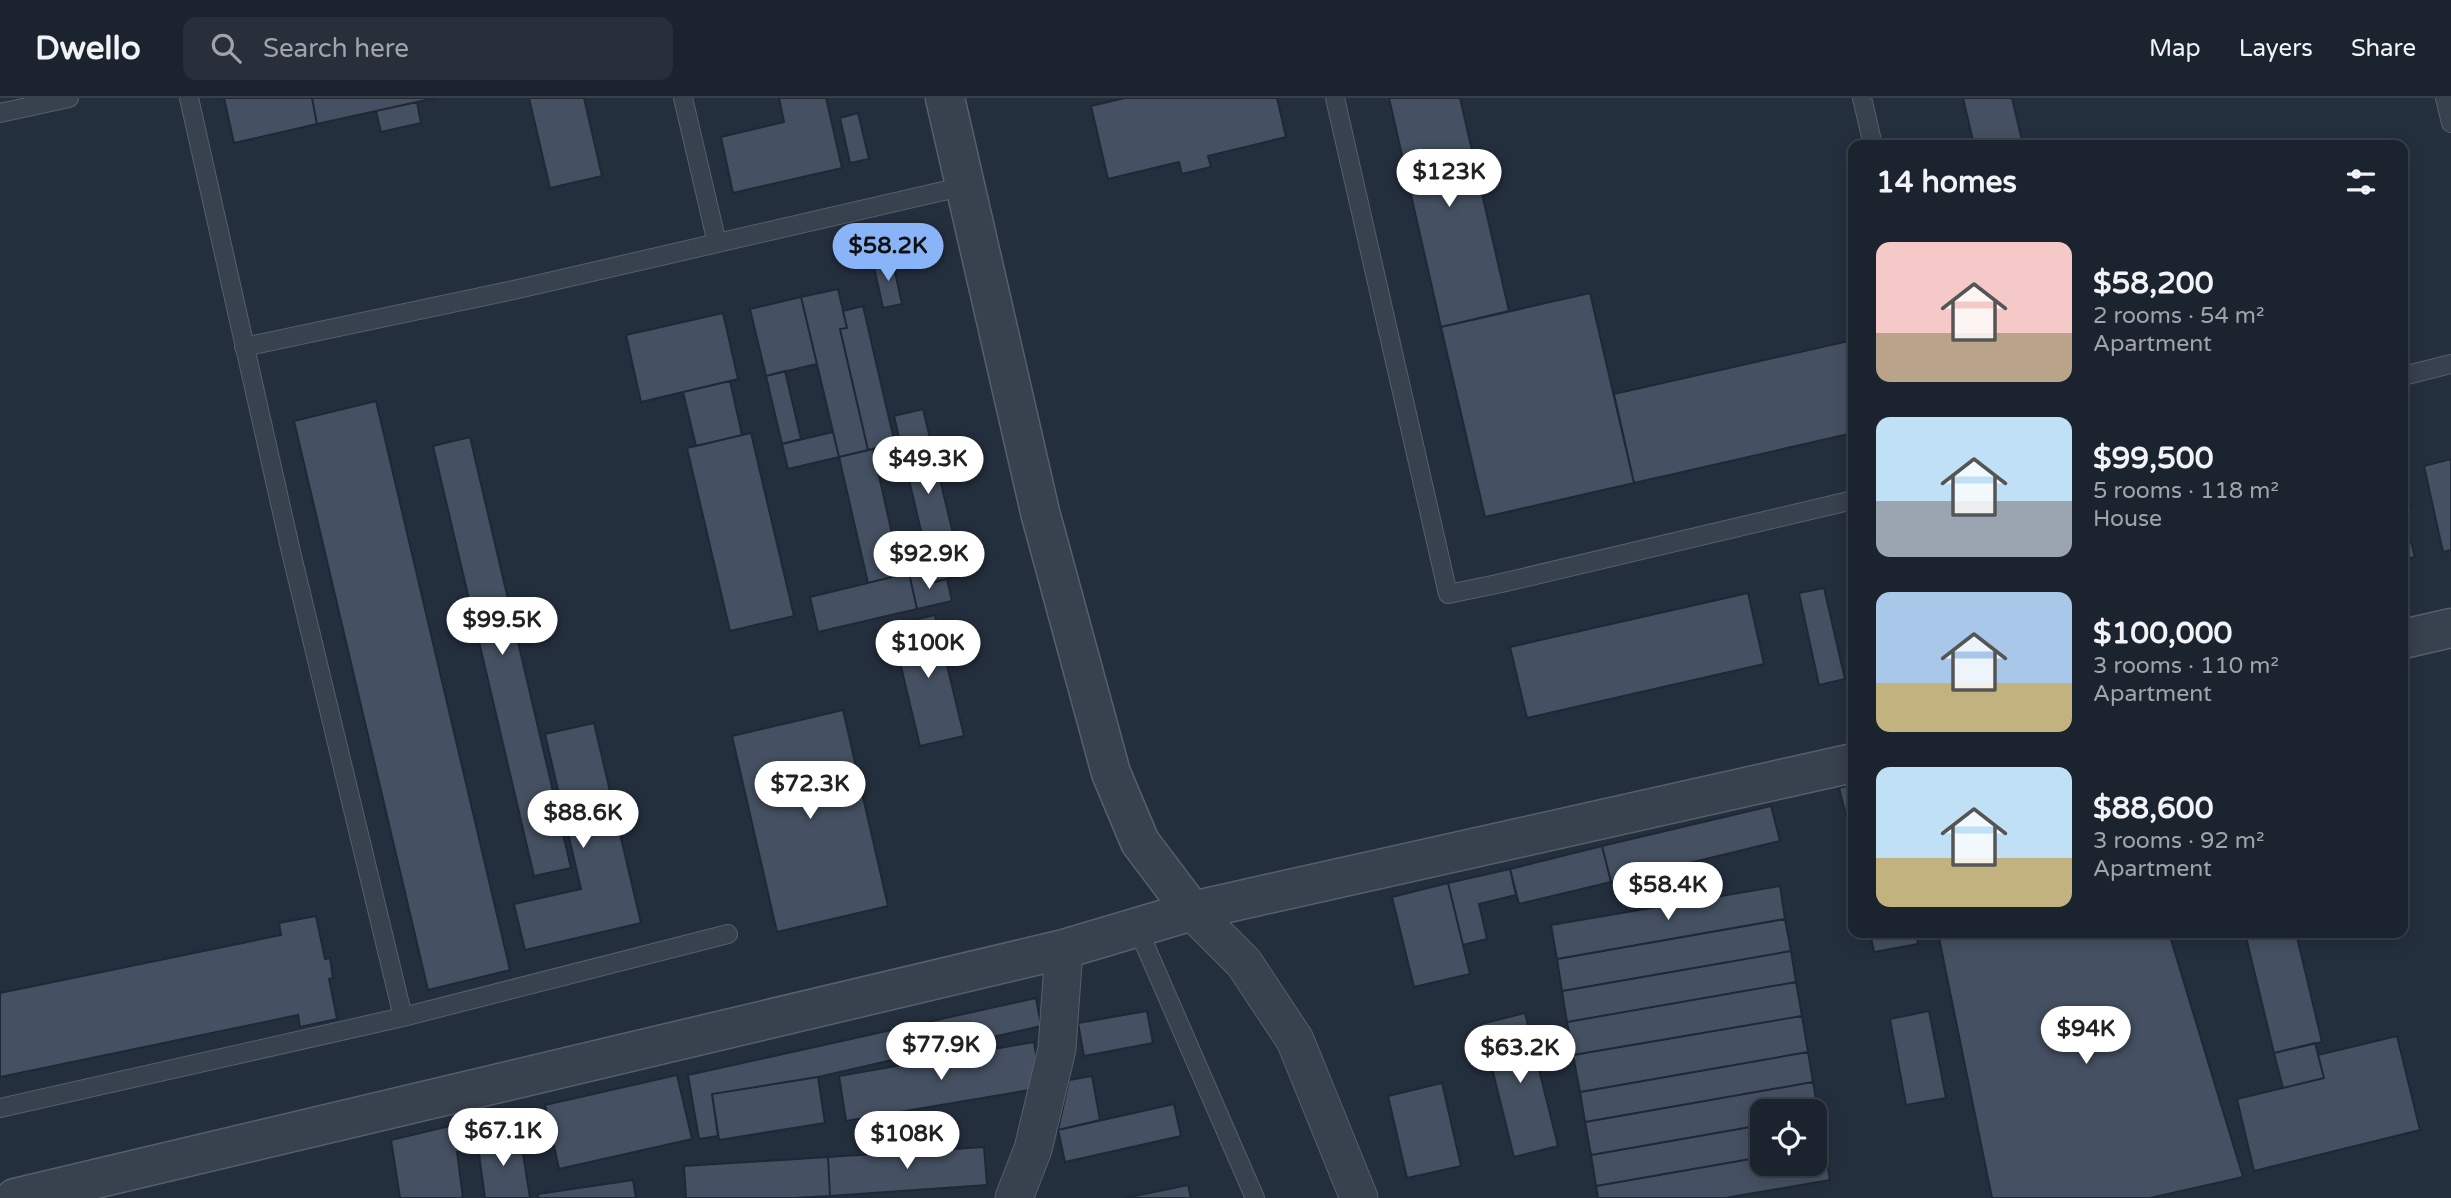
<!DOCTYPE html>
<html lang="en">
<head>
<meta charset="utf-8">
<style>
  body { margin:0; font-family:"Varela Round",sans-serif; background:#282f3a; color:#f1f3f6; height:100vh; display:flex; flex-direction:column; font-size:26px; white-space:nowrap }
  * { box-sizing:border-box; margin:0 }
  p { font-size:23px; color:#a0a4aa }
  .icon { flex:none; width:38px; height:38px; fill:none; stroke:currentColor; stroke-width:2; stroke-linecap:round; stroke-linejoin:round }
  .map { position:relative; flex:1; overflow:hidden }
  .sheet { position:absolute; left:1848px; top:42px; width:560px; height:798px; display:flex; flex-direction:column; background:#1b232e; border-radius:14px; box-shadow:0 4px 18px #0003,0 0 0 2px #39404a }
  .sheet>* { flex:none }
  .buttons { position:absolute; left:1750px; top:1001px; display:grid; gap:14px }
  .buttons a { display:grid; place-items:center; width:77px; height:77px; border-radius:14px; background:#1b232e; box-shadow:0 4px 18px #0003,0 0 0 2px #39404a; font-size:35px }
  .price { position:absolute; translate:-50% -60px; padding:0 16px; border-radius:24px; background:#fff; color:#222; font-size:23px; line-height:46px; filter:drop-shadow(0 2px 4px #0008) }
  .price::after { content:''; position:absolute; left:50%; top:42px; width:21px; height:16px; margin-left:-10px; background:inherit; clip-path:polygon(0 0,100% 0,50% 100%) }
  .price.selected { background:#8ab4f8; color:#111 }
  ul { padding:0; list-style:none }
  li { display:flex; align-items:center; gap:21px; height:175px; padding:0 28px }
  li span { display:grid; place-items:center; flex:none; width:196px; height:140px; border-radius:14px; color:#555 }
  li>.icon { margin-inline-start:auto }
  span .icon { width:84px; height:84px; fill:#fffc; stroke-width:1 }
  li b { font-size:30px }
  h2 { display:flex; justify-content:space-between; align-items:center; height:84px; padding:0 28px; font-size:30px }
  header { display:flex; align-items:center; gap:42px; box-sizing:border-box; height:98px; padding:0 35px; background:#1b232e; border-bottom:2px solid #39404a }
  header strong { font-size:33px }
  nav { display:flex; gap:38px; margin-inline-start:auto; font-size:24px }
  .search { width:490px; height:63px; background:#282f3a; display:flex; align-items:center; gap:18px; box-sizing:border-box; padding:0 24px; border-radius:14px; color:#a0a4aa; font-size:26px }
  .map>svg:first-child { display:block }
</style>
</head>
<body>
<header>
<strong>Dwello</strong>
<div class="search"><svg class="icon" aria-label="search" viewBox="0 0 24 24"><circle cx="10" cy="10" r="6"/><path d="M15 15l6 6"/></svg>Search here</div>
<nav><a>Map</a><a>Layers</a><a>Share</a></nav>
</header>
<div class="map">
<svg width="2451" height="1100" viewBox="0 0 2451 1100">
  <rect width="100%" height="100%" fill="#242f3e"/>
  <!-- building -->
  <path fill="#455162" stroke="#1f2835" stroke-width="2" d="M224,0H312L317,26L234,45Z
    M312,0H435L317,26Z
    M529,0H584L602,78L550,90Z
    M779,0H826L842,70L733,95L721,39L784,24Z
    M1125,0H1277L1286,39L1208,58L1211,69L1182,76L1179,64L1108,81L1091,8Z
    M1389,0H1460L1509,213L1441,229Z
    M1963,0H2012L2023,47H1974Z
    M417,4L421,25L381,34L376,13Z
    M858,15L869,61L850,65L840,20Z
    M892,160L902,206L883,210L873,164Z
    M838,191L847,230L840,231L868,352L839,359L801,199Z
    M1590,195L1634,385L1485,419L1441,229Z
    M801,199L817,266L766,278L750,211Z
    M863,208L895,346L868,352L840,231L847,230L843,213Z
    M723,215L738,281L641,304L626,237Z
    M1853,242V335L1634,385L1614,296Z
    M785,273L801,341L782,346L766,278Z
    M730,283L742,337L696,348L683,294Z
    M376,303L510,872L428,892L294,323Z
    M923,311L963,477L933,484L894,318Z
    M833,334L839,359L788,371L782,346Z
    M751,335L794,518L730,533L687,350Z
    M470,339L571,770L534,778L433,348Z
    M873,351L895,449L885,451L892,479L868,485L839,359Z
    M2451,361V452L2443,454L2424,368Z
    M2403,373L2411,410L2403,412Z
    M2403,412L2415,459L2403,462Z
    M923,472L927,486L947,481L952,503L917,511L909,475Z
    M909,475L917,511L818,534L810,499Z
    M1824,490L1845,581L1819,587L1799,495Z
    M1748,495L1764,566L1527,620L1510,549Z
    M935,517L964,638L920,648L891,527Z
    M843,612L888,808L777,834L732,638Z
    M594,625L641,825L525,852L514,806L581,791L545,636Z
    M1853,686V724L1848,725L1839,690Z
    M1771,708L1780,743L1611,784L1602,748Z
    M1602,748L1611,784L1519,806L1510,771Z
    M1510,771L1516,797L1479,806L1487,841L1463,847L1448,785Z
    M1448,785L1470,876L1414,889L1392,799Z
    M1780,788L1785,821L1557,861L1551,827Z
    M316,818L325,861L330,860L333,880L329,881L337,921L300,929L298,917L0,979V895L281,837L279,825Z
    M1785,821L1791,853L1562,893L1557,861Z
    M1870,835H1916L1918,846L1874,854Z
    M1938,835H2169L2243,1079L2150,1100H1992Z
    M2245,835H2296L2322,944L2274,955Z
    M1791,853L1796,884L1567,924L1562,893Z
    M1796,884L1802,918L1573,957L1567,924Z
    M1036,900L1041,928L818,979L712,996L718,1038L699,1041L688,977Z
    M1147,913L1153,945L1084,958L1078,925Z
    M1929,913L1946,1000L1906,1007L1890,921Z
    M1525,915L1558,1048L1514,1059L1481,926Z
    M1802,918L1808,954L1580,994L1573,957Z
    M2397,938L2420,1032L2254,1073L2237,1001L2324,980L2318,957Z
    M1034,944L1042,990L846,1023L839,978Z
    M2315,945L2324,980L2283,990L2274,955Z
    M1808,954L1813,984L1585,1024L1580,994Z
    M677,977L692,1041L559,1071L545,1007Z
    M1092,978L1100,1022L1058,1032L1069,982Z
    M818,979L825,1025L719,1042L712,996Z
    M1813,984L1819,1018H1815V1013H1762V1027L1591,1057L1585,1024Z
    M1442,985L1461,1068L1407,1080L1388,998Z
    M1174,1006L1181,1038L1065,1064L1058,1032Z
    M1815,1018H1819L1824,1049L1815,1050Z
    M458,1026L464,1052L457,1054L463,1100H400L391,1042Z
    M1762,1027V1059L1596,1088L1591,1057Z
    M520,1036L530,1100H485L477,1042Z
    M984,1049L987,1087L830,1098L828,1059Z
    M1824,1049L1830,1082L1725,1100H1598L1596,1088L1762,1059V1066H1815V1050Z
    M828,1059L830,1098L794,1100H686L684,1068Z
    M633,1082L636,1100H538V1096Z
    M1188,1087L1191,1100H1125Z"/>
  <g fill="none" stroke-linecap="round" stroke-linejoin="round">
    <!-- service casing -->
    <g stroke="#565f6c" stroke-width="20">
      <path id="service" d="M189,0L291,454L403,919
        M683,0L717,145
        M1335,0L1448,496L1497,486L1853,402
        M1862,0L1873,47
        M2445,0L2451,25
        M0,15L69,0
        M244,249L518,191L965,88
        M2403,278L2451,266
        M1137,829L1255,1100
        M0,1010L403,919L728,836"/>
    </g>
    <!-- minor casing -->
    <g stroke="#565f6c" stroke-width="39">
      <path id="minor" d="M1192,813L1244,865L1295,942L1359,1100
        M1014,1100L1033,1051L1057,951L1064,851"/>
    </g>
    <!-- tertiary casing -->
    <g stroke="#565f6c" stroke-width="41">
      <path id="tertiary" d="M945,0L1040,414L1111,675L1140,744L1192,813
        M2403,541L2451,530
        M15,1100L1064,851L1192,813L1853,665"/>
    </g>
    <!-- service -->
    <use href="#service" stroke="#38414e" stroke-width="18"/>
    <!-- minor -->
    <use href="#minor" stroke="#38414e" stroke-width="37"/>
    <!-- tertiary -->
    <use href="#tertiary" stroke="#38414e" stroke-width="38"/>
  </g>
</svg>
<div class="buttons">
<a><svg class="icon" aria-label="locate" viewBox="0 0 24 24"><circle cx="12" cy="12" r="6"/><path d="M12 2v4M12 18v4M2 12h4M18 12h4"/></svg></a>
</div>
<b class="price" style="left:1449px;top:111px">$123K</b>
<b class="price selected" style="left:888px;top:185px">$58.2K</b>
<b class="price" style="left:928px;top:398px">$49.3K</b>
<b class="price" style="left:929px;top:493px">$92.9K</b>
<b class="price" style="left:502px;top:559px">$99.5K</b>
<b class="price" style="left:928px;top:582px">$100K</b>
<b class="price" style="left:810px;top:723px">$72.3K</b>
<b class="price" style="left:583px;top:752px">$88.6K</b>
<b class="price" style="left:1668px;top:824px">$58.4K</b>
<b class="price" style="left:2086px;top:968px">$94K</b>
<b class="price" style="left:941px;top:984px">$77.9K</b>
<b class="price" style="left:1520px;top:987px">$63.2K</b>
<b class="price" style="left:503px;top:1070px">$67.1K</b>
<b class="price" style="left:907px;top:1073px">$108K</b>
<section class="sheet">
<h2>14 homes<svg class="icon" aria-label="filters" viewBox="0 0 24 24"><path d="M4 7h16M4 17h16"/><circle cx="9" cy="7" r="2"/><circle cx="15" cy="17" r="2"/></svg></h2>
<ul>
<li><span style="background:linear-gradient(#f6c9c9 65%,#b9a48a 0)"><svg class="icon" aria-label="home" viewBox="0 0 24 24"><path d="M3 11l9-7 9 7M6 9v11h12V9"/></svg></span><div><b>$58,200</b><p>2 rooms · 54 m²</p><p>Apartment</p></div></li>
<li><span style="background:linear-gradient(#bfe0f5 60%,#9aa5b1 0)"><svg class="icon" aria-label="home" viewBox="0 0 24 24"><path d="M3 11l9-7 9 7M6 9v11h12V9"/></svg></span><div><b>$99,500</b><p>5 rooms · 118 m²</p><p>House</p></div></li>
<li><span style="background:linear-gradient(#a9c7e8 65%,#c2b280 0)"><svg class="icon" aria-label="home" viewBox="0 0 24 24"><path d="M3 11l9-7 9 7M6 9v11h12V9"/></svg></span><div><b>$100,000</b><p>3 rooms · 110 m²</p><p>Apartment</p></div></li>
<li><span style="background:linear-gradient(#bfe0f5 65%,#c2b280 0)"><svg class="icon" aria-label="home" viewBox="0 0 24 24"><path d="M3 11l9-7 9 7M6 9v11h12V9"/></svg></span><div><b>$88,600</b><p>3 rooms · 92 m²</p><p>Apartment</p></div></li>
</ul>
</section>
</div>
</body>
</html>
